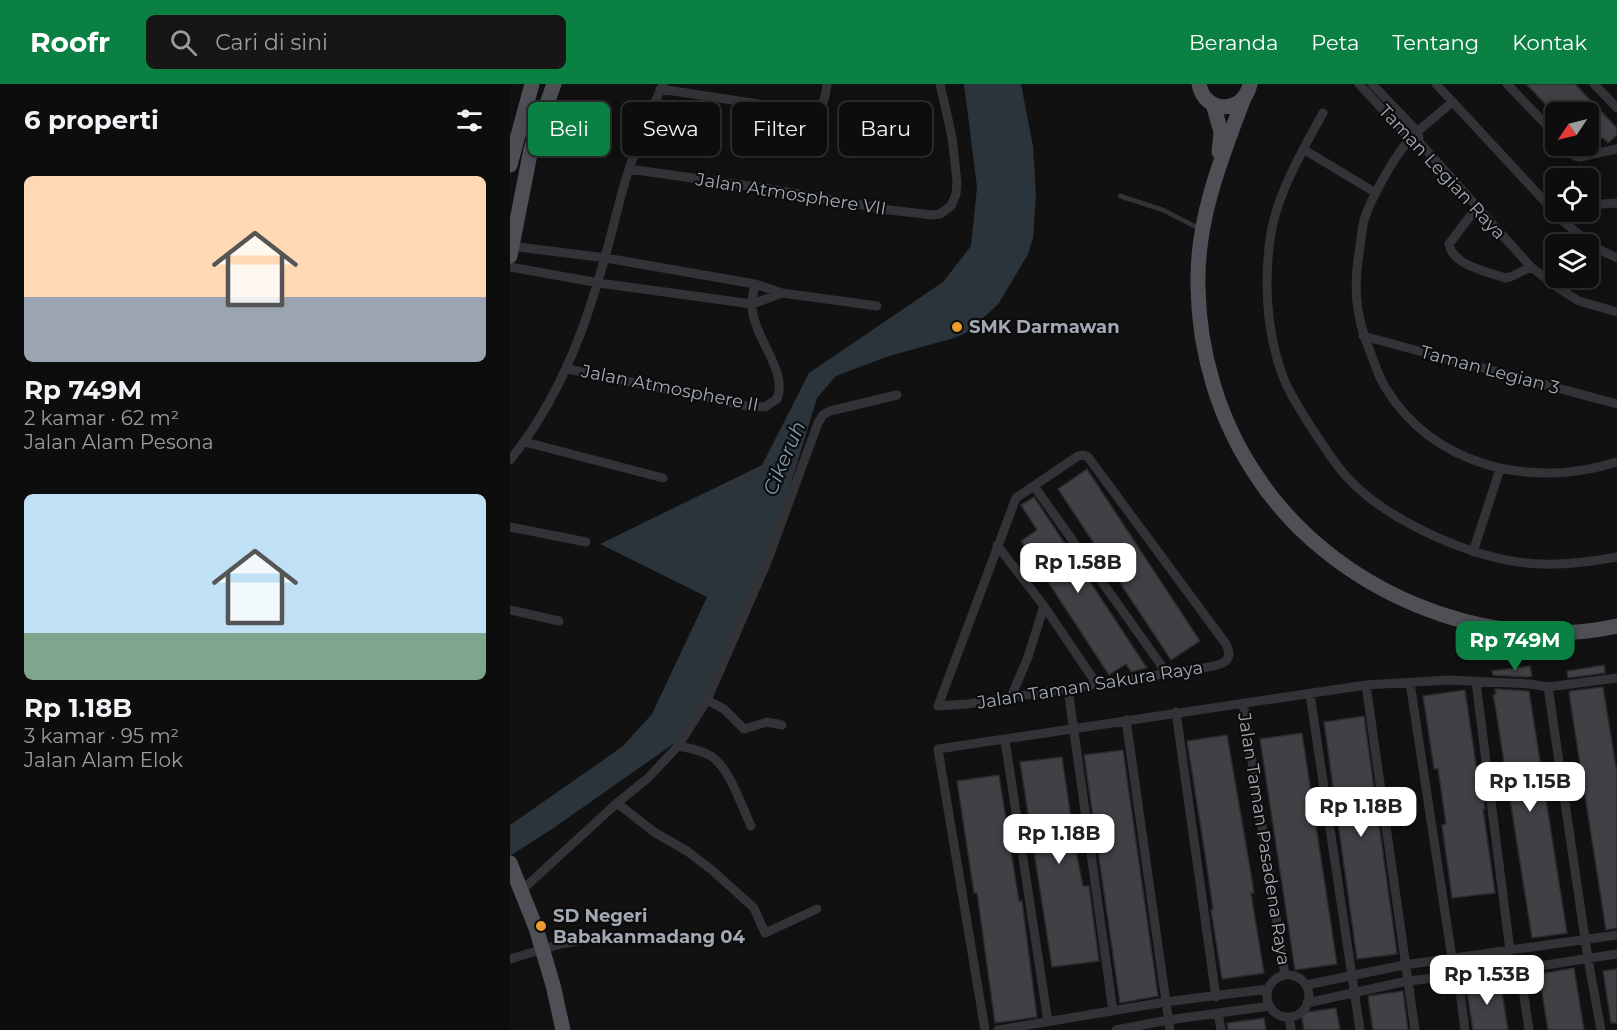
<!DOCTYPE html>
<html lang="id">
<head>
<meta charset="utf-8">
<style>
  body { margin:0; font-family:Montserrat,sans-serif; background:#161617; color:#f1f3f6; height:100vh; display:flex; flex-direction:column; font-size:22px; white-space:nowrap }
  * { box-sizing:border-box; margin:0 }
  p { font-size:20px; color:#9a9c9e }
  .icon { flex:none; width:33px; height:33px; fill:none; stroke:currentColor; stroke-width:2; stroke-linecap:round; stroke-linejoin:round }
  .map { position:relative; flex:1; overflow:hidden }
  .details { display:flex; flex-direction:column; background:#0d0d0e; width:510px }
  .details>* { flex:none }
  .top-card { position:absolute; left:18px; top:18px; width:570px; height:54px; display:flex; gap:12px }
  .needle { width:39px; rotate:235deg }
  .tools { position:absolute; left:1035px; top:18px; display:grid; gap:12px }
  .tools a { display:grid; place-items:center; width:54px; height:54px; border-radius:9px; background:#0d0d0e; box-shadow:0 3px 15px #0003,0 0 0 2px #2d2d2e; font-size:30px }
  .price { position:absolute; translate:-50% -51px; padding:0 14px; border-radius:12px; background:#fff; color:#222; font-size:20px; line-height:39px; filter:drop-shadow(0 2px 3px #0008) }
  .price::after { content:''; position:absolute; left:50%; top:36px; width:18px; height:14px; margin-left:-9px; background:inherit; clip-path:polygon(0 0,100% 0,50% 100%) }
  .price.active { background:#0b8043; color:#fff }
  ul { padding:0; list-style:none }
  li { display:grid; align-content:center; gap:12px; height:318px; padding:0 24px }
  li span { display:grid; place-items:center; height:186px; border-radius:9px; color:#555 }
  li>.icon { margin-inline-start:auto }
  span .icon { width:108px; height:108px; fill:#fffc; stroke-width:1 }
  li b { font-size:26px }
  h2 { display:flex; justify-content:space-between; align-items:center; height:72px; padding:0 24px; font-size:26px }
  .pill { padding:0 21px; border-radius:9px; background:#0d0d0e; box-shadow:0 3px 15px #0003,0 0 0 2px #2d2d2e; font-size:21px; line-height:54px }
  .pill.active { background:#0b8043; color:#fff }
  header { display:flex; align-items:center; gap:36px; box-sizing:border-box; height:84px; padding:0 30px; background:#0b8043; color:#fff }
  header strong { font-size:28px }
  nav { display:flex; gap:33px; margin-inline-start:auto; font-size:21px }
  .search { width:420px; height:54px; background:#161617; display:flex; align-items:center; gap:15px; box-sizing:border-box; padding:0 21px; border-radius:9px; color:#9a9c9e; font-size:22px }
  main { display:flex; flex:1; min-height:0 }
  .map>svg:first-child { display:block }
</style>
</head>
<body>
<header>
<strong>Roofr</strong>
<div class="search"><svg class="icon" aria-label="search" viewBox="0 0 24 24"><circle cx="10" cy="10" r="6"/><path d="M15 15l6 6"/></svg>Cari di sini</div>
<nav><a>Beranda</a><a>Peta</a><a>Tentang</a><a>Kontak</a></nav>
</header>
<main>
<section class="details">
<h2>6 properti<svg class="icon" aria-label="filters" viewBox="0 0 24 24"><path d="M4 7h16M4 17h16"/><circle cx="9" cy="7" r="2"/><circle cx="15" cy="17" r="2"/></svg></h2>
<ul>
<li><span style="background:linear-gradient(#ffd9b3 65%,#9aa5b1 0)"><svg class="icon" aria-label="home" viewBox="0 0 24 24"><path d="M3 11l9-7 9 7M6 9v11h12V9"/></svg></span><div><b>Rp 749M</b><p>2 kamar · 62 m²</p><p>Jalan Alam Pesona</p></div></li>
<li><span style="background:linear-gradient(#bfe0f5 75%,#7fa58c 0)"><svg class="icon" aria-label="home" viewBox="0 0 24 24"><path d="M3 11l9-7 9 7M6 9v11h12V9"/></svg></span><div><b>Rp 1.18B</b><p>3 kamar · 95 m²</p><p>Jalan Alam Elok</p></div></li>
</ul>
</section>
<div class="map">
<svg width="1107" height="946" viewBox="0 0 1107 946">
  <rect width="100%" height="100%" fill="#111112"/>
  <!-- water -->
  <path fill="#2b343a" d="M454,0H511L523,62L526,112L523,154L518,170L489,219L460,247L444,254L376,273L326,292L307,314L257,478L197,616L169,656L42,745L0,772V741L112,663L142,630L197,513L90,460L252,381L299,289L433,198L461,162L467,103Z"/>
  <!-- building -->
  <path fill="#404145" stroke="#2b2b2e" stroke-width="1.5" d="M1016,0H1065L1107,44V51L1098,59L1093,54L1086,56L1078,63V28H1046V31Z
    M577,385L690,557L661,576L548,405Z
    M524,413L573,487L637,584L621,588L616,580L599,591L542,504L511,457L527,446L511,421Z
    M1094,581L1095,589L1058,594L1057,587Z
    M1020,582L1022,592L1017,593L983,591L982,587Z
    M1093,603L1107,689V844L1096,846L1059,609L1060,607Z
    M985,605L1019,607L1057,849L1022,854L985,621L983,611L986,610Z
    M955,606L968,694L971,693L975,725H973L985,809L942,814L932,741L936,740L928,685H924L913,612Z
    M854,632L887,870L847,875L814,638Z
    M792,649L827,880L785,886L750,655Z
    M717,651L739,778L744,809H741L754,889L712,895L701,826L703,825L695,770L677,657Z
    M613,666L648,912L610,919L574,671Z
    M552,673L565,762L573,802H579L589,877L542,883L510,678Z
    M489,691L509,817H512L527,933L485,939L467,809H464L447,697Z
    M1064,884L1074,946H1038L1029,890Z
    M1107,885V939H1101L1093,887Z
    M990,896L998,946H963L956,901Z
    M893,907L898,946H863L858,912Z
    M826,924L830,946H794L791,929Z
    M754,934L756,946H718L717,939Z"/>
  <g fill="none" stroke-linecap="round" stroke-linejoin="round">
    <!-- service -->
    <path stroke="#323337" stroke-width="4.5" d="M610,112L653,126L690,145"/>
    <!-- minor -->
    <path stroke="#323337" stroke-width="9" d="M849,0L900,55L910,59L1021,183L1050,205L1069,217L1107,228
      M862,0L908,48L909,54
      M926,0L1053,137L1084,163L1107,174
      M997,0L1046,51
      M1084,0L1107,24
      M150,5L288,26C312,27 314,23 317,0
      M942,18C929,30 914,41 901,54C885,71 861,114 854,136C852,145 851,155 850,163C843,203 845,232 861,270C865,281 869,293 875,303C924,383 1021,405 1107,378
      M813,29C794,63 767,111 761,149C754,192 756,243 770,284C776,304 788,322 799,340C809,355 819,371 830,385C867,432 950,469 1008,478C1040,483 1075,479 1107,473
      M1055,62L1065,72L1070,73L1107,65
      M793,65L866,109
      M119,85L260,105L380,126L422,131L430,130L441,122L446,110L447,98L442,53L430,0
      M1078,121L1107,119
      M967,123L939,160C943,182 977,187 995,194L1000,193L1021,183
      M0,162L96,174L245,200L272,209L367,222
      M0,183L89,199L242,220L272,209
      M853,252L1107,320
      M58,285L237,322L255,323L267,315C279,286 241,252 242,219C242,213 244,206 245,200
      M15,358L153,394
      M574,371L578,373L716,560C726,580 708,581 693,584L457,620L428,622L506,414L568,372Z
      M0,376C62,300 88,205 111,112C121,74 137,36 153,0
      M524,402L656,588
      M0,443L76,458
      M487,461L534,522L586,599
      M963,468L990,385
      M0,526L49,537
      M966,598L1000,867
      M900,599L942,874
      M856,601L905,946
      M1038,603L1078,875L1091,946
      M558,605L603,927
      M800,610L850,946
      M501,613L518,573L534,522
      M197,616L214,625L234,645L257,638L272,641
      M733,619L775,891
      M666,628L706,913
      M616,636L660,946
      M495,656L538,938
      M168,662C179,664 191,666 201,672C219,683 232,723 241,742
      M107,719L144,748L177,767L203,787L244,824L255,849L307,825
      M12,806L107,719L138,694L168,662L197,616L257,478L308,339L313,331L320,327L387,311
      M0,875L51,860L95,852
      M1010,885L1019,946
      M757 912a21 21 0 1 1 42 0a21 21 0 1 1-42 0Z
      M948,892L955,946
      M796,901L894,881L1107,851
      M797,919L897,897L1010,885L1107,870
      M708,929L711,946
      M779,933L781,946
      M475,946L428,665L856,601L939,596L1020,600L1038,603L1107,594
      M488,946L655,918L758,905
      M606,946L658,936L760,922"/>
    <!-- primary -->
    <path stroke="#4e5056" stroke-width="15" d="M689,0C695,31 734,30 740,0
      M734,14C711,75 686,136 688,203C689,269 709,336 746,391C820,505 974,571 1107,542
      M703,20L711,48L709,68
      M0,81L22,0
      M0,172L21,65L44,0
      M0,779L26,844L43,901L53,946"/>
  </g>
  <!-- markers -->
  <g fill="#ee9d2d" stroke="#0c0c0d" stroke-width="2">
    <circle cx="447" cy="243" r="6"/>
    <circle cx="31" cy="842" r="6"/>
  </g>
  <g text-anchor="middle" stroke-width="4.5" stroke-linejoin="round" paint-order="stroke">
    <!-- street labels -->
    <g font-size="18" fill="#a2a9b3" stroke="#0c0c0d">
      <text transform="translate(932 88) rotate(47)" y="6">Taman Legian Raya</text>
      <text transform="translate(281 110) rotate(9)" y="6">Jalan Atmosphere VII</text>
      <text transform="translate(980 286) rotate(15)" y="6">Taman Legian 3</text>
      <text transform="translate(160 304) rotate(11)" y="6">Jalan Atmosphere II</text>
      <text transform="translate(580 601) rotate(-9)" y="6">Jalan Taman Sakura Raya</text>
      <text transform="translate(754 755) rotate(81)" y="6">Jalan Taman Pasadena Raya</text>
    </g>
    <!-- poi labels -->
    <g font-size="18" font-weight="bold" fill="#a2a9b3" stroke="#0c0c0d" text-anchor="start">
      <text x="459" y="249">SMK Darmawan</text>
      <text x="43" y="838">SD Negeri<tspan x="43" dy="21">Babakanmadang 04</tspan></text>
    </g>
    <!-- water labels -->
    <g font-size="20" font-style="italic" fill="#7999ae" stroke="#0c0c0d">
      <text transform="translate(274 374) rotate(-67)" y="7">Cikeruh</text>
    </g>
  </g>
</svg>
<div class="tools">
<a><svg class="needle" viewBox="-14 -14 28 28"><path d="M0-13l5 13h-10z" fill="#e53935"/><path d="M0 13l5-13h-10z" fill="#9a9c9e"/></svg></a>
<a><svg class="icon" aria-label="locate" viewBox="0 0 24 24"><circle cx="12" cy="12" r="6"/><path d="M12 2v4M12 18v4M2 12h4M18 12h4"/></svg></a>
<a><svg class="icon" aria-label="layers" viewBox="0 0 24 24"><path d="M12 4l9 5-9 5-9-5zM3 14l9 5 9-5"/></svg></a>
</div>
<b class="price" style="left:568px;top:510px">Rp 1.58B</b>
<b class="price active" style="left:1005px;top:588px">Rp 749M</b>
<b class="price" style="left:1020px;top:729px">Rp 1.15B</b>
<b class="price" style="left:851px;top:754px">Rp 1.18B</b>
<b class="price" style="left:549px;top:781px">Rp 1.18B</b>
<b class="price" style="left:977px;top:922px">Rp 1.53B</b>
<div class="top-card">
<a class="pill active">Beli</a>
<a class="pill">Sewa</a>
<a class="pill">Filter</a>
<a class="pill">Baru</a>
</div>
</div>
</main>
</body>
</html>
